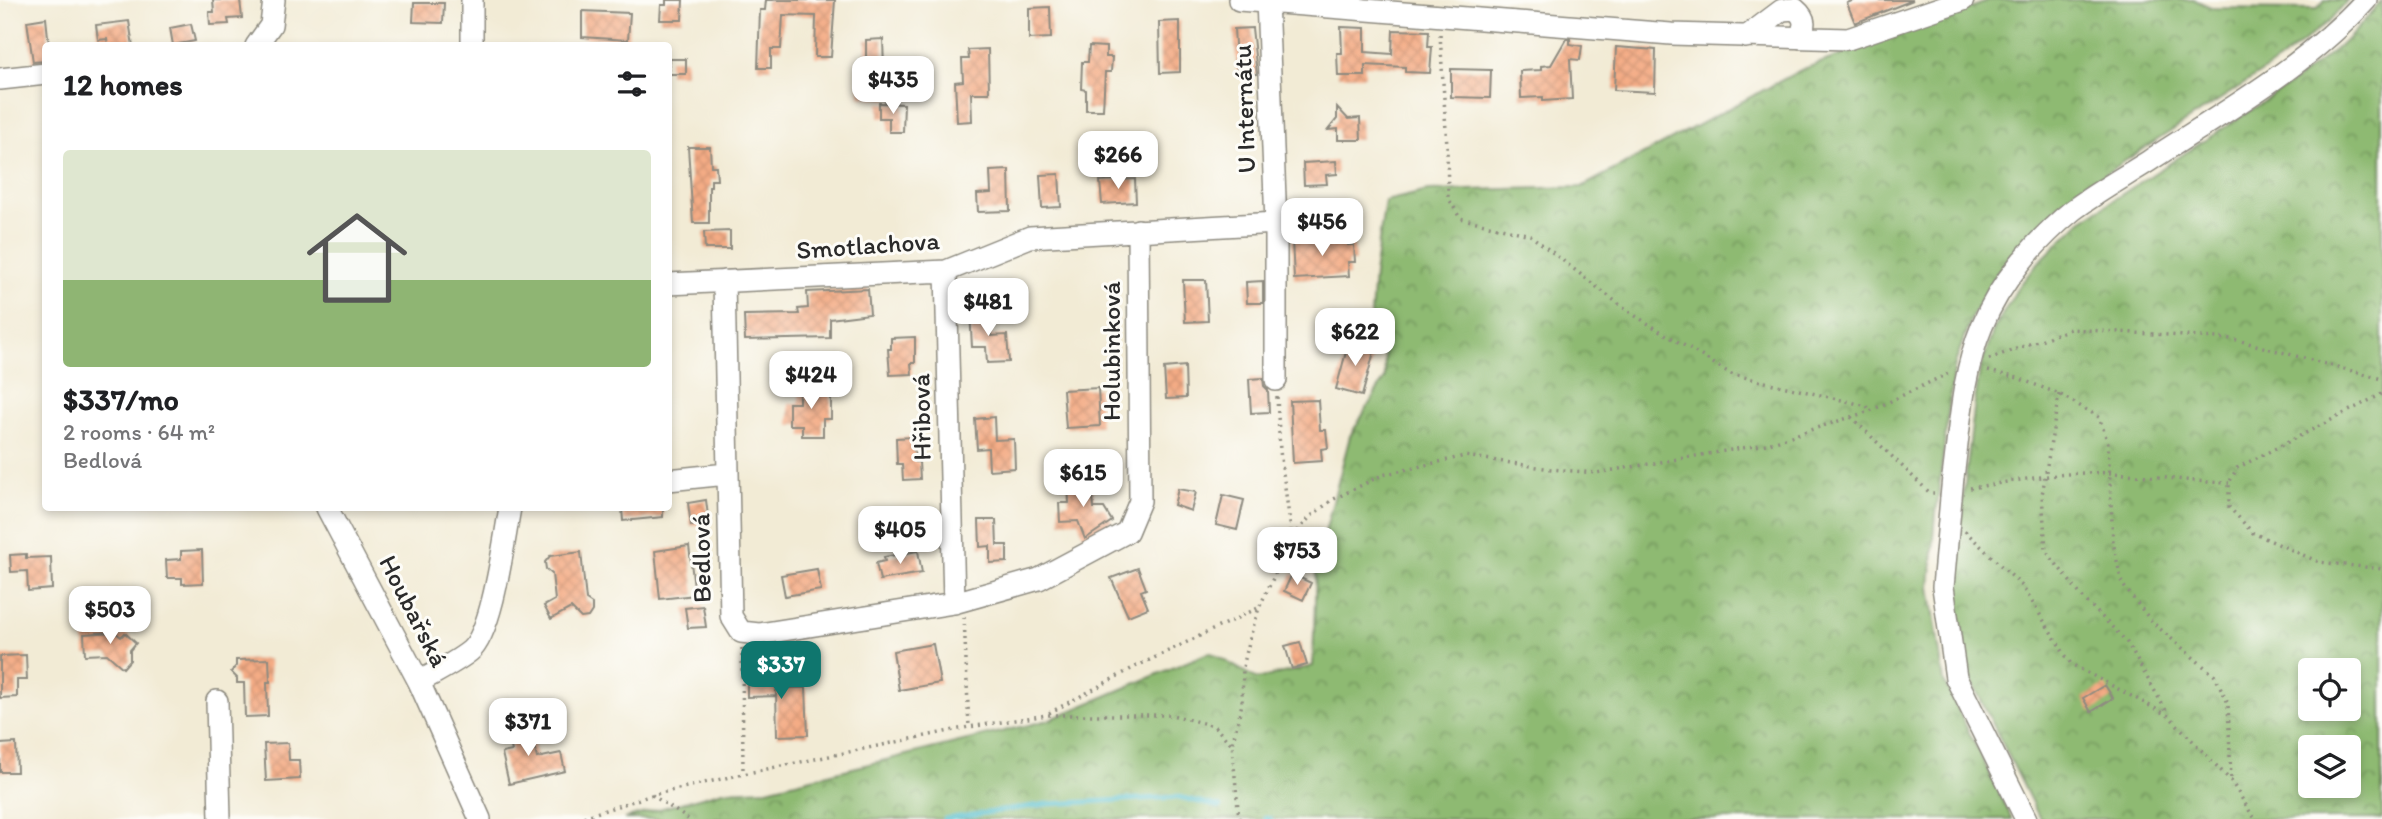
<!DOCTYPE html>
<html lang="en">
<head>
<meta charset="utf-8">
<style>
  body { margin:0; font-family:Itim,sans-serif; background:#f6f6f6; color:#202124; height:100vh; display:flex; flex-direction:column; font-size:26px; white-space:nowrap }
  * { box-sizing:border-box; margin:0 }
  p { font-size:23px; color:#757577 }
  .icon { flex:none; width:38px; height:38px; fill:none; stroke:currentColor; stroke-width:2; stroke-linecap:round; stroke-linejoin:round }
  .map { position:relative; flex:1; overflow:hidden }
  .side { position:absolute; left:42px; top:42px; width:630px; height:469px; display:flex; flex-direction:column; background:#fff; border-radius:7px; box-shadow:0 4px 10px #0003 }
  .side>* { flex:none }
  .fabs { position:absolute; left:2298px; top:658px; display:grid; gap:14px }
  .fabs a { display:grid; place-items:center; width:63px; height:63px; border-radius:7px; background:#fff; box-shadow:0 4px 10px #0003; font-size:35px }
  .price { position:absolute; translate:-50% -60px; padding:0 16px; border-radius:14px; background:#fff; color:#222; font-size:23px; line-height:46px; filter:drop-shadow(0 2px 4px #0008) }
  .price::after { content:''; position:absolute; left:50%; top:42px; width:21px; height:16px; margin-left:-10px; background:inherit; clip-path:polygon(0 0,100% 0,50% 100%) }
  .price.selected { background:#0f766e; color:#fff }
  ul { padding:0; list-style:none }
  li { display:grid; align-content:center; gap:14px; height:371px; padding:0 21px }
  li+li { border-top:2px solid #e0e0e0 }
  li span { display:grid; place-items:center; height:217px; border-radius:7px; color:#555 }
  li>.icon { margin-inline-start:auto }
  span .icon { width:126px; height:126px; fill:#fffc; stroke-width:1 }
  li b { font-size:30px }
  h2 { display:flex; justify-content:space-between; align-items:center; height:84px; padding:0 21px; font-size:30px }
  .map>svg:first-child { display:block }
</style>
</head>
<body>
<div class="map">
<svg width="2382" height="819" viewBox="0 0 2382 819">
  <defs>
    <pattern id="forest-crowns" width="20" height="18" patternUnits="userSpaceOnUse" patternTransform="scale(1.75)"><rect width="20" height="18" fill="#8eba72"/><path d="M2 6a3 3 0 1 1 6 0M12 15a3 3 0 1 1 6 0" fill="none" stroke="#74975e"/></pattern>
    <pattern id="building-cross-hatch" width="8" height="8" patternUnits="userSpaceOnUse" patternTransform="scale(1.75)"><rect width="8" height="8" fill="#f4ac85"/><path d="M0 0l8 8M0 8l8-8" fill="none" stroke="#d19473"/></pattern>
  </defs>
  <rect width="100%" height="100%" fill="#fdfcf7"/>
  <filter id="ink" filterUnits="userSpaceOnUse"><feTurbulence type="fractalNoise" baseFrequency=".0143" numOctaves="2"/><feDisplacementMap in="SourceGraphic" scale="14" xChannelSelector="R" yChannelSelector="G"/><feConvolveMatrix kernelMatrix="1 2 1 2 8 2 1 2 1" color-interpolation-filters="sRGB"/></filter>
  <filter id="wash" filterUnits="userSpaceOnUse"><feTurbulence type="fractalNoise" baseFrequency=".00686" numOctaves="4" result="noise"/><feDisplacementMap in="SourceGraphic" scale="28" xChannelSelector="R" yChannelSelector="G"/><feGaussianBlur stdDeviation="1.57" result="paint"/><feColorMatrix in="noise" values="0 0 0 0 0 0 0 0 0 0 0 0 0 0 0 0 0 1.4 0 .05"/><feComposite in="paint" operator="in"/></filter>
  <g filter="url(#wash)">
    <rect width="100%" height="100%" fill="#f2ebd5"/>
    <!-- forest -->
    <path fill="url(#forest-crowns)" stroke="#5c724e" stroke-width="2" fill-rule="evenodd" d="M1992,0H2195L2213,8L2317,9L2325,0H2348L2331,19L2279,61L2065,200L2016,248L1996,274L1971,318L1955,364L1950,398L1936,513L1930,587L1944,682L2012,819H624L723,791L767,789L1049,720L1210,652L1257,679L1313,666L1316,567L1350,436L1385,378L1384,333L1371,315L1374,274L1385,201L1428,191L1582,187L1801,70Z
      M2382,1V819H2040L1968,674L1956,586L1961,516L1975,401L1980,370L1994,329L2017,289L2036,265L2081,221L2294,82L2349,38ZM2310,670H2348V709H2310ZM2310,747H2348V786H2310Z"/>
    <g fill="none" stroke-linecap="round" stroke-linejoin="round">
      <!-- stream -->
      <path stroke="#4fbbcb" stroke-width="5" d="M1265,818L1270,819
        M945,819L1047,804L1179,797L1220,807"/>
    </g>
    <g id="blocks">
      <!-- building -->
      <path fill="url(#building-cross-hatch)" d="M213,0H240L242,18L228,19L229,24L210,25L209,12H214Z
        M666,0H683L682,20H660L661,5H666Z
        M766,0H835L831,57H815L816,16L783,15L781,49H771V68H758L760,10H765Z
        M1854,0H1913L1855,23L1847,3Z
        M414,3H444L443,23L413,22Z
        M1050,7L1051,38L1029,39V8Z
        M582,11L630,13L628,40L582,37Z
        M46,18L49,46H46V61L33,62L27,21Z
        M129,21L133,46H108L107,39L98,40L96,25Z
        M1180,21V72L1160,73L1159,22Z
        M191,24L195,41L173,45L170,28Z
        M1341,27L1365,28V52L1392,54L1393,30L1429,31L1428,47H1432L1430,73L1405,72V67L1365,65V76H1338L1337,53H1342Z
        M1252,28L1257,74L1237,75L1234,29Z
        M883,39L884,69H888V100L859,96V69H861V64H866V40Z
        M1566,39H1570V44L1582,46L1580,60L1570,59L1572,99L1543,101V97L1521,98L1520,71L1541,70V66L1551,65Z
        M1089,46L1106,47V57H1112L1111,72H1105L1103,110H1086V90L1081,89L1082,62H1088Z
        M1616,47L1656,50L1655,92L1614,90Z
        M988,49L989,93H971L972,121L957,122L955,82L963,81L962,59H969L968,50Z
        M669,59H686V74H669Z
        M1451,69L1491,70L1490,98L1451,97Z
        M879,103L904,104L903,132H889V118H879Z
        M1337,107L1348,119L1360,118L1361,140H1338V129L1328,130L1337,119Z
        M688,147H710L711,166H716L717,180H711V187H709V223H693Z
        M1336,161L1337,174L1326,175L1327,184L1304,185L1303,163Z
        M1009,170L1010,211L978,212L977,194L991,193L990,171Z
        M1059,174L1061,207L1042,208L1040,175Z
        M1135,179L1136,202L1102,204L1100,181Z
        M730,231V249H705L704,232Z
        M1348,237V245H1354L1355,262H1348L1349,276L1294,279L1292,240Z
        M1183,280H1206L1208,321L1185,322Z
        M1263,281V303H1247L1246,282Z
        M868,289L870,314L830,319V338L745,340L744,315L799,314L798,309L808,308L807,292Z
        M990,310L991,336L1007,335L1009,362L987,363L986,347H972L970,311Z
        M915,337V363H911L912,374L890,375L888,349H891V338Z
        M1349,341L1375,348L1362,396L1336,389Z
        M1185,366L1186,398L1166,399L1164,368Z
        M1263,378L1264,386L1268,390L1269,412L1251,413L1249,379Z
        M1098,388L1100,426L1066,428L1063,390Z
        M799,390H831V419H823V436H802V425H789V403H799Z
        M1318,400L1320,430H1326L1328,448L1321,449L1322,461L1293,463L1290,401Z
        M994,417L995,440L1014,439L1015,468L989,470L988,448L977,449L975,419Z
        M914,437L915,462H919L920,479L903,480L902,464H897L896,438Z
        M1092,482L1094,508H1104L1112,521L1085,539L1078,521L1060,522L1059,503H1069L1068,483Z
        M1178,489L1196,492L1191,511L1174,505Z
        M1223,495L1244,500L1237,530L1216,525Z
        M706,500L709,524L691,526L688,503Z
        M622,508H663V517L623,521Z
        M979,520H996L997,545H1007V562L990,563V546L980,547Z
        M689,546L695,595L660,599L655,551Z
        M202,550L203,583L182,584V578H167L166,560L181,559V551Z
        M918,551L922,573L880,580L876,563L885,561L884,557Z
        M581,552L586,600L592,604V611L588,617L581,618L571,608L551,619L544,606L555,600L552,574L546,569L545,562L550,556Z
        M26,554V558L51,557L52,589L28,591L27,571L11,572L10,555Z
        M1138,568L1146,589L1141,591L1148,608L1128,616L1111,578Z
        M817,569L821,590L785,596L781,575Z
        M1292,574L1311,583L1303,600L1284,591Z
        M703,606L706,627L688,628L685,608Z
        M115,632L121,637L125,633L136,643L130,650V660L123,668L107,654L85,655L84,634Z
        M1300,642L1307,665L1292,669L1285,646Z
        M933,644L940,683L899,690L893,651Z
        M26,655L27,680H17V697L0,698V656Z
        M269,659L270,682H267L268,716L245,717L244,683H237V678L231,672L236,666V660Z
        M747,668H775L776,688H806L808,735L777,736L776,690V696L747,697Z
        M2105,685L2113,698L2091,712L2083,698Z
        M529,724L537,758L561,753L565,771L509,784L502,753L512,751L507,729Z
        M16,743L17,772H0V744Z
        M288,743L289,760H299L300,779L266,781L264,744Z"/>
    </g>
  </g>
  <g filter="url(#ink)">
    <use href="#blocks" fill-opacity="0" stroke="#8e8b80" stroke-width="2"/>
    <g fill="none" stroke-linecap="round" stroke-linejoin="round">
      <!-- minor casing -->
      <g stroke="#8e8b80" stroke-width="24">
        <path id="minor" d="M1239,0L1671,34L1848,39L1963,0
          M1267,0L1276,223V380
          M1746,37L1782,10L1795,9C1807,19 1805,25 1800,38
          M256,46L271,25L274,0
          M472,46V0
          M0,79L46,74
          M946,271L954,603
          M724,281L731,616L741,632L759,634L954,603L1039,579L1127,532L1140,501L1138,230
          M668,284L946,271L1030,237L1276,223
          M1953,477C1960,426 1962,374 1982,326C2000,282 2036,240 2073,210C2097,192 2124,177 2149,161C2224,112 2305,67 2366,0
          M668,480L727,474
          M1951,498L1943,587L1956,678L2026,819
          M327,508L419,682L480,819
          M419,682C436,672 455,663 470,651C493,632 504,539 510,508
          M217,701L220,819"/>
      </g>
      <!-- path -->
      <path stroke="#8e8b80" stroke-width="3.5" stroke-dasharray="2 5" stroke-linecap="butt" d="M1440,34L1447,146L1448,197L1460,218L1530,235L1629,312L1731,374L1867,406L1870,411
        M1989,359L2070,329L2233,339L2382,379
        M1988,371L2018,378L2059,394L2099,417L2108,443L2113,542L2122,584L2152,622L2215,676L2228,703L2231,781
        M2059,394L2042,495L2046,551L2083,598L2126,641L2168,714
        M2382,394L2237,468L2229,483V507L2253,533L2319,562L2382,569
        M1277,397L1280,451L1292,538
        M1851,417L1930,493H1934
        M1970,488C2015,481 2064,471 2110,473C2150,475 2189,482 2229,483
        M1965,531L2022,586L2071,664L2169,716L2231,781L2252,815L2256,819
        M964,617L969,727
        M742,648L743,774
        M1049,713L1135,667L1258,608
        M652,795L688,819
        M577,819L652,795L743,774L969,727L1047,715H1172L1214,726L1232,745
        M1239,819L1232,745L1242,704L1243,667L1251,634L1259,608L1292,538L1311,516L1332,500L1382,475L1465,456L1551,469L1596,473L1766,444L1870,411L1949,373"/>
      <!-- minor -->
      <use href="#minor" stroke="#fff" stroke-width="21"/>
      <!-- minor-bridge casing -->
      <g stroke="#8e8b80" stroke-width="24" stroke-linecap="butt">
        <path id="minor-bridge" d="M1951,498L1953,477"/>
      </g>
      <!-- minor-bridge -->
      <use href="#minor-bridge" stroke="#fff" stroke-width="21"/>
    </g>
  </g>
  <g text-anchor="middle" stroke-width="6" stroke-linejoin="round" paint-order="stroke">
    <!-- street labels -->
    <g font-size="26" fill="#2b2b2b" stroke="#fdfcf7">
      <text transform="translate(1244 109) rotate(-92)" y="9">U Internátu</text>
      <text transform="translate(868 245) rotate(-4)" y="9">Smotlachova</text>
      <text transform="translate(1111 351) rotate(-90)" y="9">Holubinková</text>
      <text transform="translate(921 417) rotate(-91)" y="9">Hřibová</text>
      <text transform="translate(701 558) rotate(-91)" y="9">Bedlová</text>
      <text transform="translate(414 611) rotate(63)" y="9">Houbařská</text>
    </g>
  </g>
</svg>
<div class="fabs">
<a><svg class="icon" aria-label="locate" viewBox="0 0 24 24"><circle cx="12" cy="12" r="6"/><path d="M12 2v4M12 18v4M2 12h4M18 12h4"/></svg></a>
<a><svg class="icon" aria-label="layers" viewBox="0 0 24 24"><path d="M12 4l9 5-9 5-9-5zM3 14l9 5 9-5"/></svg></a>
</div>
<b class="price" style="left:893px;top:116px">$435</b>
<b class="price" style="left:1118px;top:191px">$266</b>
<b class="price" style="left:1322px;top:258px">$456</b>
<b class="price" style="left:988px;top:338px">$481</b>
<b class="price" style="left:1355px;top:368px">$622</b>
<b class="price" style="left:811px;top:411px">$424</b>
<b class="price" style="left:1083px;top:509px">$615</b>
<b class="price" style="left:900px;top:566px">$405</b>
<b class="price" style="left:1297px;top:587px">$753</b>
<b class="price" style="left:110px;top:646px">$503</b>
<b class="price selected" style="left:781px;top:701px">$337</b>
<b class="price" style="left:528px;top:758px">$371</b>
<section class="side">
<h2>12 homes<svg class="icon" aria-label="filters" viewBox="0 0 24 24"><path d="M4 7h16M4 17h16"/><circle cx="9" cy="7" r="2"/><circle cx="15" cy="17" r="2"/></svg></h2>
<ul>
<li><span style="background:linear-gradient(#dfe7d0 60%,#8fb573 0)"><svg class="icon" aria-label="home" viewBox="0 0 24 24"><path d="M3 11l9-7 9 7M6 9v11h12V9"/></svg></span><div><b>$337/mo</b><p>2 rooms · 64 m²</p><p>Bedlová</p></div></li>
</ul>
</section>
</div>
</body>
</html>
